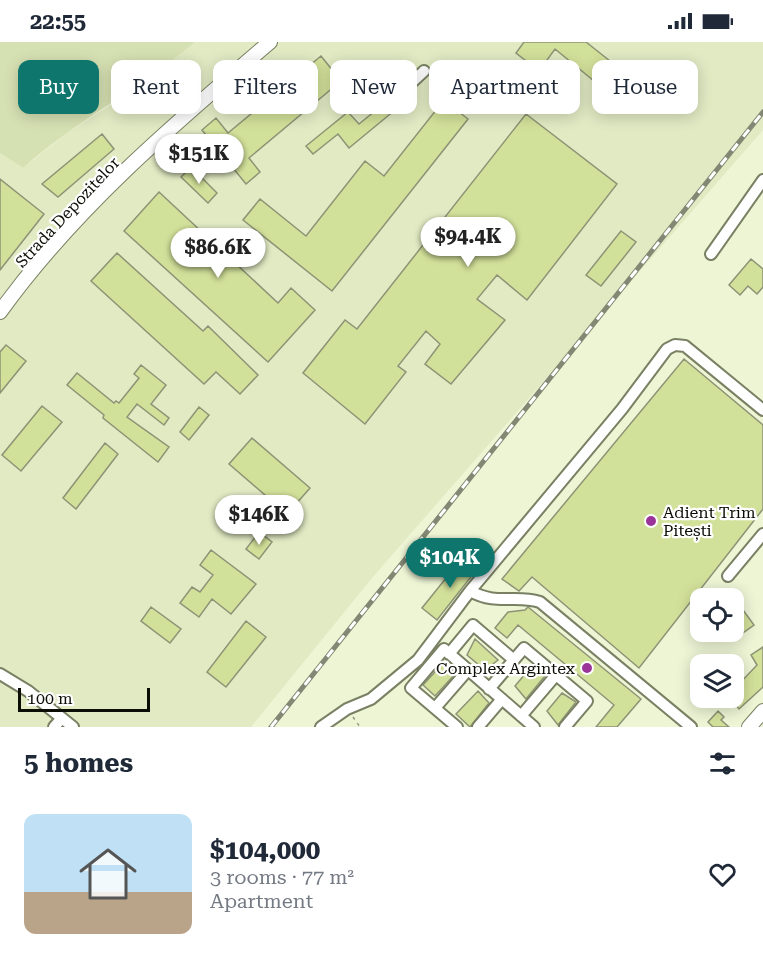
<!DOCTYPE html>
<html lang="en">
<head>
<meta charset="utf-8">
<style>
  body { margin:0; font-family:"Roboto Serif",serif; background:#f2f2f3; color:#1f2937; height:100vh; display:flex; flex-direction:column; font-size:22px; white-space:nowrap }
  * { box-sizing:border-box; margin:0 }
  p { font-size:20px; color:#747a83 }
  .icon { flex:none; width:33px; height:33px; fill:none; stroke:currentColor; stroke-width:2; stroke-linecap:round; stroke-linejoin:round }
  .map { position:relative; height:685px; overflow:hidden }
  .sheet { display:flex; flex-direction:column; background:#fff; flex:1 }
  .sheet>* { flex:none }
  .banner { position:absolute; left:18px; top:18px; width:728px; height:54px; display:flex; gap:12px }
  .fabs { position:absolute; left:690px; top:546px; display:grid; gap:12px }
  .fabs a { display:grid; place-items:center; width:54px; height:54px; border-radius:12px; background:#fff; box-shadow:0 3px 15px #0003; font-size:30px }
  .scale { position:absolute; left:18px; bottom:15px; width:132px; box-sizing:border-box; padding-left:6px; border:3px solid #0c0e05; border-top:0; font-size:16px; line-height:21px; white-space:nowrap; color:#0c0e05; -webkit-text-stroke:4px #fff; paint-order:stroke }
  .price { position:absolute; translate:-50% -51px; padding:0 14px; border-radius:21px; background:#fff; color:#222; font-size:20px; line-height:39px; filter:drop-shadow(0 2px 3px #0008) }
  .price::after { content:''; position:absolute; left:50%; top:36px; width:18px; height:14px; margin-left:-9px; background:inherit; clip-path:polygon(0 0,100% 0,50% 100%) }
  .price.current { background:#0f766e; color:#fff }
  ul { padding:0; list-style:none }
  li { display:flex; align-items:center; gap:18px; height:150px; padding:0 24px }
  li+li { border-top:2px solid #e0e1e3 }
  li span { display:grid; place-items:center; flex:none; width:168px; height:120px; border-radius:12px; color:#555 }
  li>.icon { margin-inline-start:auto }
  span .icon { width:72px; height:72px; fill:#fffc; stroke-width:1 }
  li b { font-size:26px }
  h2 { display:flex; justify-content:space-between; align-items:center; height:72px; padding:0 24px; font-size:26px }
  .chip { padding:0 21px; border-radius:12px; background:#fff; box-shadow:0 3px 15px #0003; font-size:21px; line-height:54px }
  .chip.current { background:#0f766e; color:#fff }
  .status { display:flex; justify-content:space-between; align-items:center; height:42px; padding:0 30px; background:#fff; direction:ltr }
  .status svg { height:16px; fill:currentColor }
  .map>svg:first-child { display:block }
</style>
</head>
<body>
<div class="status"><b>22:55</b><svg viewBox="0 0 49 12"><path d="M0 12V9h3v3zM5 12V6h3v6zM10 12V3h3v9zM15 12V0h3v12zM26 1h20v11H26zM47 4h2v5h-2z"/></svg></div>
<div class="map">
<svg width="763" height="685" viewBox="0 0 763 685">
  <rect width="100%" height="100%" fill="#edf5d5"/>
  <!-- built -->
  <path fill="#e1eac3" d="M195,0H763V88L372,536L251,685H0V111L23,126L66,92L135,47Z"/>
  <!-- green -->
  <path fill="#d6e1b3" d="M0,0H195C140,46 76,79 23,126L0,111Z"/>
  <!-- building -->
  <path fill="#d2e19a" stroke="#8c9376" stroke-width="1.5" d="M524,0H586L610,19L594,39L555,7L539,29L516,11Z
    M321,14L341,39L249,116L260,130L246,142L202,88L216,76L228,91Z
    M444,58L468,77L332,249L243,178L260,157L306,194L365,119L384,134Z
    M386,60L395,68L349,106L338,92L313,112L306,104L348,70L359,82Z
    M526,72L617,142L527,258L497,233L477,257L505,278L451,342L425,322L440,302L426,289L398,324L406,330L365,382L303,331L345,278L357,287Z
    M102,92L114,107L58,155L42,142Z
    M191,125L217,151L208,161L181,135Z
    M0,137L44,172L0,228Z
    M159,150L278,261L291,246L315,268L268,320L124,189Z
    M621,189L636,200L601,244L586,233Z
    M117,211L203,289L208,284L258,333L240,352L216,330L204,342L91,239Z
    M751,217L763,227V245L757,252L748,244L740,253L729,243Z
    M6,303L26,319L0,351V310Z
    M684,317L763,383V467L639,626L532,535L519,549L502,537Z
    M141,323L166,343L151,362L169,376L164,383L137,362L127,375L169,405L158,420L103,376L104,373L67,343L77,331L114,361L116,359L119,361L139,336L134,332Z
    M42,364L62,380L21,429L2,413Z
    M199,365L209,373L189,398L180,390Z
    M252,396L310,446L287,472L229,422Z
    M105,401L118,412L76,467L63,456Z
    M259,490L272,500L259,517L246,507Z
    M211,508L256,542L231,572L212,557L199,575L180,561L192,545L200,550L213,533L200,523Z
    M463,515L477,527L437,578L422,566Z
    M151,565L181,587L170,601L141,579Z
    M528,565L641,657L617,685H596L614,663L518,583L507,596L495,586L508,570L525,568Z
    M743,568L754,583L733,598L727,590H734V575Z
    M246,579L266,595L226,645L207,630Z
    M475,597L498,618L485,628L467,613Z
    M763,605V645L739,667L730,656H734V634L740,641L757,623L751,613Z
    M444,620L456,631L435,654L423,643Z
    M531,625L545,634L526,657L515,644Z
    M478,649L489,661L470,685L456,672Z
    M562,651L576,660L558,683L547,669Z
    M718,669L724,675L721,678L729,685H713L708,680Z"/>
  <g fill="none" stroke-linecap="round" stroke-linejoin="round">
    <!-- minor casing -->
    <g stroke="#798063" stroke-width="14">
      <path id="minor" d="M345,27L359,26C391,61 388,63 424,29
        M711,212L763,138
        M728,534L763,492
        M470,549C498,564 514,552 540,560L691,685
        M449,612L473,583L514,618
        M0,632L28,649L73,685
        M489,647L524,606L587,659L565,685
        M435,666L468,628
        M521,674L556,633
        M54,685L62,676
        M321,685L347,667L371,657L418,618L470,549L622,367L667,307L675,303L685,304L763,368
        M457,685L411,646L444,607L534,685
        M478,685L502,657"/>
    </g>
    <!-- major casing -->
    <g stroke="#798063" stroke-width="16">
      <path id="major" d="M0,270C74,167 174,82 270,0
        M749,685L763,669"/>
    </g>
    <!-- path -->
    <path stroke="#939982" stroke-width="1.5" stroke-dasharray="3 4.5" stroke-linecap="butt" d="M353,675L360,685"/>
    <!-- minor -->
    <use href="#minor" stroke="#fff" stroke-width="10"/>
    <!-- major -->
    <use href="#major" stroke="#fff" stroke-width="14"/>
    <!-- rail casing -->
    <g stroke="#828873" stroke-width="5">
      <path id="rail" d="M271,685L763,70"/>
    </g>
    <!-- rail -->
    <use href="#rail" stroke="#fff" stroke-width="3" stroke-dasharray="9" stroke-linecap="butt"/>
  </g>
  <!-- markers -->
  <g fill="#9a3499" stroke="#fff" stroke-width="2">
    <circle cx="651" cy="479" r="6"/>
    <circle cx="587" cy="626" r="6"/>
  </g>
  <g text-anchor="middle" stroke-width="4.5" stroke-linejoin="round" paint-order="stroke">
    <!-- street labels -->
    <g font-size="16" fill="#0c0e05" stroke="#fff">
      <text transform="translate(67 170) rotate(-47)" y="6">Strada Depozitelor</text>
    </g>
    <!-- poi labels -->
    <g font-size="16" fill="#0c0e05" stroke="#fff" text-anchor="start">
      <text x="663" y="476">Adient Trim<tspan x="663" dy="18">Pitești</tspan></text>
      <text x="575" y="632" text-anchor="end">Complex Argintex</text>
    </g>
  </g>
</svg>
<div class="fabs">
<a><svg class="icon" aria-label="locate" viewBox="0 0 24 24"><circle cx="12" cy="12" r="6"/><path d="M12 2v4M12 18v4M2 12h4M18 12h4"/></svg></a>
<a><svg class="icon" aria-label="layers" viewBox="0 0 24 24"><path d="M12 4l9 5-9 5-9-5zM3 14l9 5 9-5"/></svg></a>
</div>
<div class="scale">100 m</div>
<b class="price" style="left:199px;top:143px">$151K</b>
<b class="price" style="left:468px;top:226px">$94.4K</b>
<b class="price" style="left:218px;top:237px">$86.6K</b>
<b class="price" style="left:259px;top:504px">$146K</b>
<b class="price current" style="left:450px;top:547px">$104K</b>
<div class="banner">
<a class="chip current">Buy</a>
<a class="chip">Rent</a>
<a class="chip">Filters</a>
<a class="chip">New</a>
<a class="chip">Apartment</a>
<a class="chip">House</a>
</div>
</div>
<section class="sheet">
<h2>5 homes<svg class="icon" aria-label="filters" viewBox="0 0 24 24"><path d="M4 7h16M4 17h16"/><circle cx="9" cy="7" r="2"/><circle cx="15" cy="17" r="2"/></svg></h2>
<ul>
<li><span style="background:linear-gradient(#bfe0f5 65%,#b9a48a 0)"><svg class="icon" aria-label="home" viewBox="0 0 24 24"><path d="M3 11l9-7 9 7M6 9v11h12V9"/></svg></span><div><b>$104,000</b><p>3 rooms · 77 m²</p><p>Apartment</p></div><svg class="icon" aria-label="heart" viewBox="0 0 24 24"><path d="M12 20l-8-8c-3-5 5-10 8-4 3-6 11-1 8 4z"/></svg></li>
</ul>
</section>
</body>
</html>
